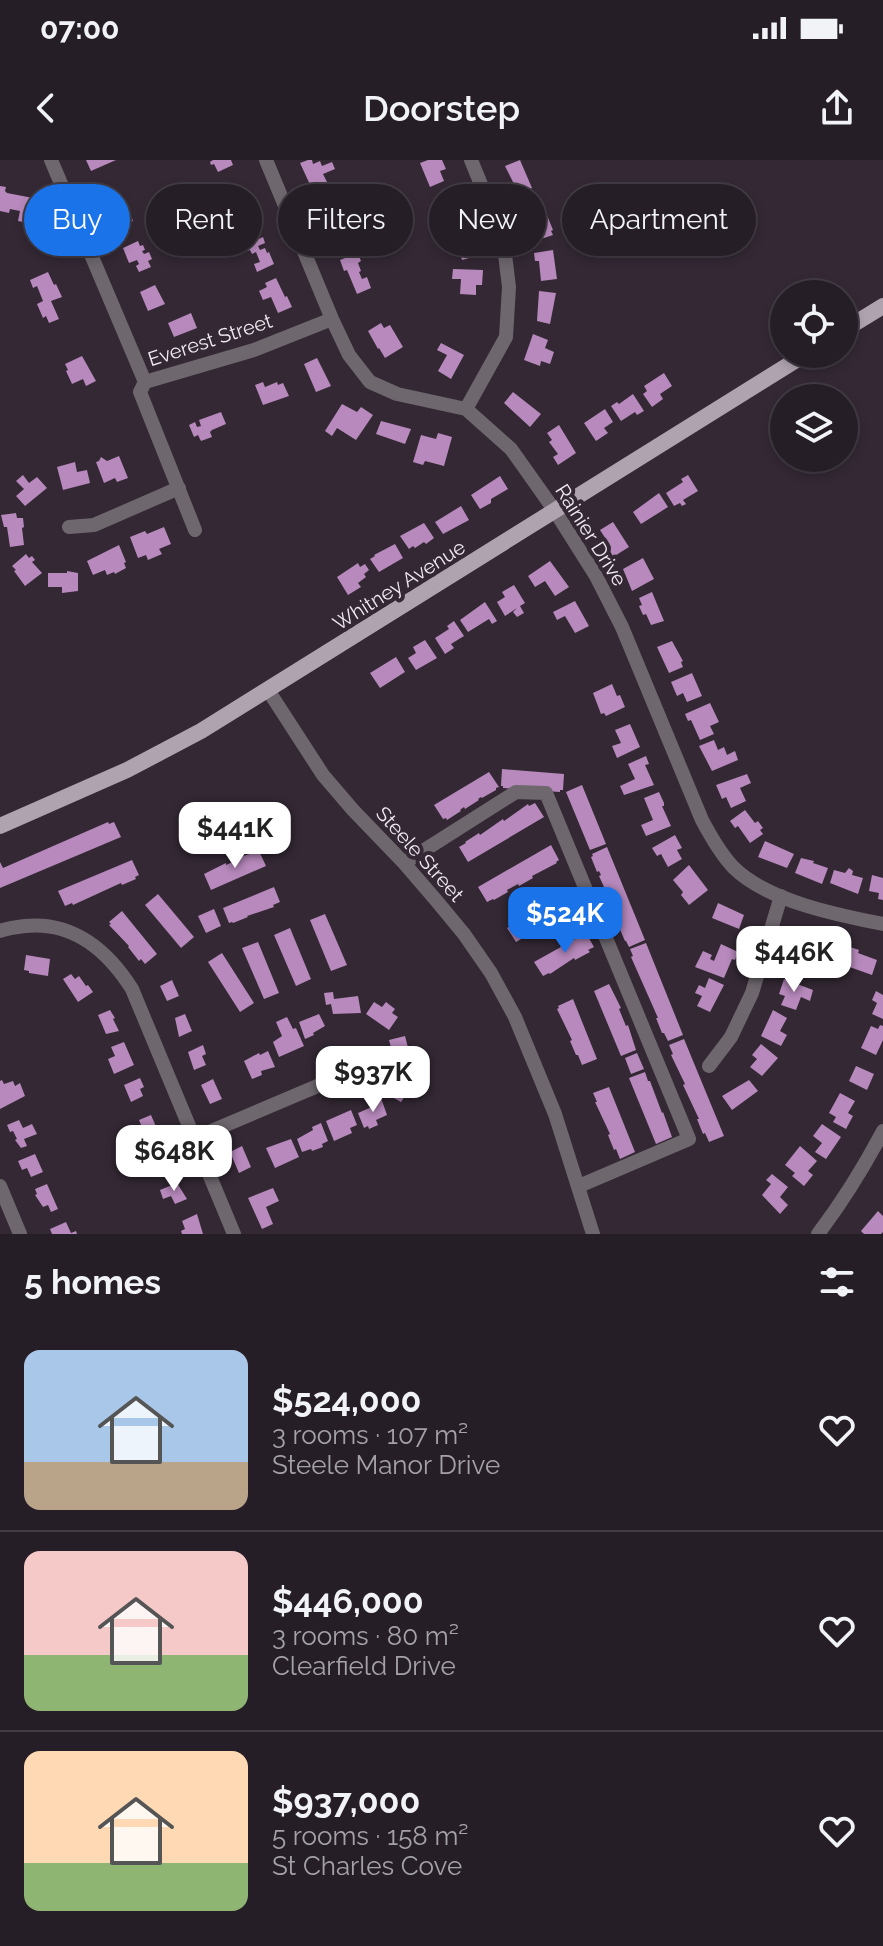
<!DOCTYPE html>
<html lang="en">
<head>
<meta charset="utf-8">
<style>
  body { margin:0; font-family:Raleway,sans-serif; background:#2e272f; color:#f1f3f6; height:100vh; display:flex; flex-direction:column; font-size:30px; white-space:nowrap }
  * { box-sizing:border-box; margin:0 }
  p { font-size:26px; color:#a4a2a7 }
  .icon { flex:none; width:44px; height:44px; fill:none; stroke:currentColor; stroke-width:2; stroke-linecap:round; stroke-linejoin:round }
  .map { position:relative; height:1074px; overflow:hidden }
  .drawer { display:flex; flex-direction:column; background:#261e27; flex:1 }
  .drawer>* { flex:none }
  .hud { position:absolute; left:24px; top:24px; width:836px; height:72px; display:flex; gap:16px }
  .buttons { position:absolute; left:770px; top:120px; display:grid; gap:16px }
  .buttons a { display:grid; place-items:center; width:88px; height:88px; border-radius:50%; background:#261e27; box-shadow:0 4px 12px #0003,0 0 0 2px #423c44; font-size:40px }
  .price { position:absolute; translate:-50% -68px; padding:0 18px; border-radius:16px; background:#fff; color:#222; font-size:26px; line-height:52px; filter:drop-shadow(0 2px 4px #0008) }
  .price::after { content:''; position:absolute; left:50%; top:48px; width:24px; height:18px; margin-left:-12px; background:inherit; clip-path:polygon(0 0,100% 0,50% 100%) }
  .price.current { background:#1a73e8; color:#fff }
  ul { padding:0; list-style:none }
  li { display:flex; align-items:center; gap:24px; height:200px; padding:0 24px }
  li+li { border-top:2px solid #423c44 }
  li span { display:grid; place-items:center; flex:none; width:224px; height:160px; border-radius:16px; color:#555 }
  li>.icon { margin-inline-start:auto }
  span .icon { width:96px; height:96px; fill:#fffc; stroke-width:1 }
  li b { font-size:34px }
  h2 { display:flex; justify-content:space-between; align-items:center; height:96px; padding:0 24px; font-size:34px }
  .tag { padding:0 28px; border-radius:36px; background:#261e27; box-shadow:0 4px 12px #0003,0 0 0 2px #423c44; font-size:28px; line-height:72px }
  .tag.current { background:#1a73e8; color:#fff }
  .status { display:flex; justify-content:space-between; align-items:center; height:56px; padding:0 40px; background:#261e27; direction:ltr }
  .status svg { height:22px; fill:currentColor }
  header { display:flex; justify-content:space-between; align-items:center; height:104px; padding:0 24px; background:#261e27; font-size:36px; font-weight:600 }
  .map>svg:first-child { display:block }
</style>
</head>
<body>
<div class="status"><b>07:00</b><svg viewBox="0 0 49 12"><path d="M0 12V9h3v3zM5 12V6h3v6zM10 12V3h3v9zM15 12V0h3v12zM26 1h20v11H26zM47 4h2v5h-2z"/></svg></div>
<header><svg class="icon" aria-label="back" viewBox="0 0 24 24"><path d="M15 5l-7 7 7 7"/></svg>Doorstep<svg class="icon" aria-label="share" viewBox="0 0 24 24"><path d="M12 15V3M7 8l5-5 5 5M5 13v7h14v-7"/></svg></header>
<div class="map">
<svg width="883" height="1074" viewBox="0 0 883 1074">
  <rect width="100%" height="100%" fill="#332834"/>
  <!-- building -->
  <path fill="#b789bc" d="M86,0H116L91,11Z
    M213,0H231L233,5L218,12L214,4L211,5L210,2Z
    M308,0H312L313,4L320,1L322,6L332,2L335,9L323,14L327,22L312,29L300,3Z
    M428,0H442L446,9L440,11L444,21L430,27L420,3Z
    M520,0L532,28L519,34L505,6Z
    M0,26L6,27L5,31L7,33L33,38L29,63L18,61L20,51L10,49L9,53L0,51Z
    M454,28L463,55L449,61L442,49L444,48L439,35Z
    M120,36L128,53L129,52L133,61L112,70L108,59L109,58L108,55L105,56L102,49L105,48L102,43Z
    M247,38L249,44H251L253,54L249,55L251,61L254,60L257,70L248,74L246,70L241,73L238,66L241,65L239,60L233,62L230,55L235,52L232,44Z
    M335,40L339,48L343,46L350,63L344,65L348,75L336,80L329,64L326,65L320,47Z
    M544,48L553,70L551,71L553,75L538,80L533,66L528,68L523,55Z
    M470,66L476,96L462,100L454,71Z
    M263,77L265,83L258,86L260,90L265,88L267,93L269,92L274,104L257,112L254,104L260,102L256,92L252,94L250,90L244,92L242,87Z
    M138,81L140,86L143,85L145,90L142,91L144,94L149,92L152,99L148,101L151,107L139,112L136,106L139,104L137,100L129,103L123,88Z
    M553,90L557,119L541,121L539,101H535L534,93Z
    M358,93L361,101L358,103L361,111L359,112L362,119L367,117L371,128L357,134L347,110L344,111L340,100Z
    M453,109L483,110L482,125H476V135L460,134L461,119H452Z
    M48,112L54,125L56,124L62,137L51,141L59,159L49,163L46,156L43,158L37,144L43,141L37,126L33,128L30,120Z
    M276,118L285,137L287,136L292,147L278,153L271,137L263,140L259,131L267,127L265,123Z
    M155,125L165,144L148,151L140,132Z
    M539,131L556,133L550,164L537,161Z
    M191,153L197,168L174,177L168,163Z
    M381,163L384,168L390,165L403,187L385,198L379,188L378,189L368,171Z
    M533,174L548,180L545,188L554,192L550,204L541,201L540,206L524,200Z
    M441,183L464,195L451,219L438,211L447,195L437,190Z
    M82,196L96,221L86,226L83,219L72,224L66,211L68,210L65,204Z
    M317,198L331,226L316,232L304,204Z
    M664,213L672,226L660,234L663,239L652,247L643,234L647,231L644,226Z
    M263,222L265,227L277,222L278,225L283,223L289,236L263,245L255,225Z
    M513,232L541,254L530,267L504,243Z
    M633,234L644,251L637,255L635,252L621,261L611,246L617,242L619,244Z
    M342,244L357,252L361,247L373,255L356,280L337,268L332,276L325,271Z
    M605,249L613,262L604,268L608,273L596,281L584,263Z
    M221,252L226,264L212,270L210,272L212,277L201,281L198,275L194,277L189,265L195,262L197,267L201,266L199,260Z
    M381,261L411,269L405,284L376,274Z
    M559,265L576,293L558,305L553,297L558,294L549,282L552,280L547,273Z
    M438,273L452,277L444,306L425,301L423,305L413,302L421,275L436,279Z
    M119,296L128,318L117,322L115,318L104,323L96,302L99,301L101,297L107,301Z
    M75,302L77,312L87,310L90,323L63,330L57,307Z
    M23,315L29,323L37,317L47,328L25,346L16,336L24,329L16,321Z
    M688,315L698,331L683,340L686,344L682,346L680,343L674,346L666,333L683,322L681,319Z
    M500,316L508,329L491,339V343L480,349L471,335Z
    M659,333L668,347L641,364L633,352Z
    M461,346L469,360L443,374L435,362Z
    M16,353L17,358H23L24,367L22,368L24,385L10,387L7,367H4L1,355Z
    M613,362L629,387L613,397L608,389L611,387L600,370Z
    M424,363L434,378L426,384L424,382L415,388L413,386L409,389L400,376Z
    M164,367L171,384L159,389L162,394L148,400L146,395L138,398L130,377L145,371L147,374Z
    M395,384L403,398L379,412L370,399L375,396L374,395Z
    M119,385L126,402L124,403L126,408L115,414L114,412L107,415L105,410L93,415L87,401Z
    M26,394L29,398L32,396L35,400L32,402L42,413L25,426L14,411L16,410L12,406Z
    M643,398L654,419L632,431L623,409Z
    M550,401L569,427L555,436L545,421L535,427L528,416Z
    M358,403L360,407L365,404L369,410L364,414L366,417L358,423L361,427L348,435L337,417Z
    M67,411L78,413V431L62,433V427H48V413H67Z
    M514,425L525,443L520,446L524,453L517,457L513,452L517,448L505,456L497,442L505,437L502,432Z
    M652,432L664,461L651,465L646,454L643,455L639,446L642,445L639,438Z
    M575,441L589,466L575,473L565,456L557,460L553,452Z
    M485,442L497,461L492,464L489,459L468,472L460,460Z
    M454,461L464,476L451,484L454,488L445,494L435,478L449,469L447,466Z
    M425,480L437,498L416,510L408,498L416,493L413,487Z
    M672,481L683,501L681,502L683,507L669,513L657,487Z
    M396,497L405,512L380,528L370,513Z
    M692,513L702,536L687,542L683,533L677,536L671,522Z
    M612,524L617,536L620,535L625,547L606,556L604,553L601,554L593,533Z
    M710,543L719,562L710,566L714,574L700,580L691,560L688,561L685,554Z
    M630,564L640,587L617,598L612,586L621,583L615,570Z
    M714,580L718,590L724,587L727,595L735,591L738,600L712,611L699,586Z
    M646,596L649,604L645,605L654,625L624,635L620,626L635,619L628,604Z
    M502,609L564,614L563,630H560V632L503,628V626H501Z
    M489,612L499,627L496,628V630L482,638L481,637L478,639L479,640L465,649L464,647L460,650L461,651L447,660L446,658L443,659L434,645Z
    M747,614L751,623L740,628L746,641L731,648L726,637L722,639L716,625Z
    M582,625L606,684L590,690L566,632Z
    M659,632L664,643V646H662L671,666L646,676L641,665L653,660L644,638Z
    M535,643L544,657L468,702L459,687L466,683L465,682L479,673L480,675L503,659L504,661L528,644L529,646Z
    M745,650L755,663L758,661L763,668L760,670L763,674L750,683L738,666L735,668L730,661Z
    M108,662L109,664L114,662L121,677L0,728V702L3,708Z
    M675,675L682,688L677,690L682,699L668,707L661,694L657,696L652,688Z
    M765,681L794,694L787,708L758,697Z
    M551,685L559,700L556,702L557,703L532,716L533,718L519,726L518,724L507,730L508,732L494,740L493,739L487,742L478,727Z
    M607,687L645,780L629,787L626,781H625L618,765L620,764L607,739L609,738L599,716L601,715L599,711L597,712L591,697L593,696L592,694Z
    M259,691L266,706L211,730L204,714L226,703V705L237,700V698Z
    M801,698L814,701L813,703L828,708L822,724L795,713Z
    M132,700L139,715L135,717L136,719L122,725L121,723L73,745L72,743L65,746L58,731Z
    M689,705L708,730L689,745L681,735L683,732L673,720Z
    M849,708L853,711L852,715L863,718L858,734L830,723L834,710L845,713Z
    M872,715L883,718V740L878,739L879,733L869,731Z
    M274,727L280,742L273,745L274,747L247,756L248,757L233,763L232,762L229,763L223,748Z
    M569,730L578,745L516,782L507,768L514,764L513,762L535,751L534,749L548,741L549,743L552,741L551,739L565,731L566,732Z
    M158,734L194,777L181,788L145,745Z
    M718,743L744,755L739,769L712,758Z
    M214,749L221,766L206,773L198,756Z
    M122,751L157,794L145,804L141,799L139,801L128,787L129,786L109,765L111,764L109,762Z
    M325,754L347,805L331,811L310,760Z
    M290,768L311,819L296,826L274,775Z
    M586,773L594,787L588,790L590,792L575,800L574,798L550,814L549,813L543,816L534,802Z
    M807,774L820,777L819,781L836,785L833,798L803,790Z
    M258,782L279,833L264,839L242,788Z
    M646,783L683,875L668,881L664,873H662L656,858H658L631,797L633,796L630,789Z
    M721,784L738,792L735,800L732,799L724,818L695,807L703,791L712,795L710,799L714,801Z
    M850,787L859,790L858,793L877,800L872,815L844,805Z
    M222,793L254,843L240,852L208,802Z
    M26,795L50,799L48,816L29,813V811L24,810Z
    M71,814L75,819L79,816L86,826L88,825L93,832L78,842L63,819Z
    M709,818L724,825L710,852L697,846L702,836L695,833L699,825L705,828Z
    M784,819L813,830L810,841L801,837L796,850L781,845L785,836L779,834Z
    M172,820L179,836L167,841L160,826Z
    M609,824L621,848L619,849L626,866L628,865L636,890L621,896L594,831Z
    M876,831L883,835V859L872,854L877,843L872,840Z
    M333,832L334,839L358,836L361,853L333,854L331,844L326,845L324,833Z
    M573,839L597,899L582,905L578,895H576L570,881L572,880L557,849L559,848L558,846Z
    M374,842L382,847L386,842L395,849L392,853L398,857L389,870L366,854Z
    M110,850L115,858L113,859L119,871L106,874L98,855Z
    M773,850L787,858L780,871L787,875L781,886L761,876Z
    M185,854L192,871L179,877L175,858Z
    M319,854L325,866L313,873L314,875L305,879L299,862Z
    M287,857L293,869L296,868L304,886L279,897L273,882L282,876L276,862Z
    M880,865L883,866V880L876,895L861,888L871,866L878,869Z
    M405,876L410,895L394,899L389,880Z
    M684,879L724,976L709,982L705,973L703,974L697,959H699L683,925L685,924L671,895L673,894L669,885Z
    M124,882L134,905L114,914L108,899L115,896L111,887Z
    M761,884L778,898L762,916L750,907L757,899L752,895Z
    M203,885L206,894L202,896L206,905L194,910L188,892Z
    M268,891L275,907L261,911L262,915L252,919L244,901L259,893L260,895Z
    M637,893L644,909L631,914L625,898Z
    M856,906L874,914L867,930L849,921Z
    M401,910L415,919L412,924L418,927L412,936L407,933L401,942L387,934Z
    M645,912L648,921H650L662,953L663,952L672,977L656,984L629,918Z
    M140,918L144,927L140,929L143,936L131,942L124,925Z
    M213,919L222,939L210,944L201,925Z
    M2,920L4,924L13,921L15,926L20,923L25,936L0,949V921Z
    M749,920L758,931L732,950L722,936Z
    M609,927L635,992L620,999L616,989L614,990L608,975L610,974L595,942H597L593,933Z
    M840,933L855,941L848,953L853,956L846,969L833,962L836,957L829,953Z
    M381,938L387,955L376,960L378,965L369,969L368,966L364,968L358,953L374,946L373,942Z
    M351,950L357,965L350,968L352,973L334,981L326,961Z
    M151,955L161,978L140,987L138,981L146,977L139,960Z
    M19,960L23,968L32,964L37,974L24,979L27,986L21,988L15,980L17,979L13,971L10,972L7,965Z
    M321,963L328,981L322,984L323,987L312,991L311,989L302,992L297,979L313,970L312,967Z
    M822,964L841,977L826,999L815,992L822,983L813,976Z
    M291,979L299,997L275,1008L266,988Z
    M242,986L251,1007L239,1013L230,992Z
    M800,986L817,1001L808,1011L813,1015L804,1026L792,1016L795,1013L785,1005Z
    M164,989L171,1005L160,1009L153,993Z
    M35,994L43,1012L31,1017L27,1008L22,1010L18,1001Z
    M772,1014L788,1027L780,1037L788,1045L780,1054L762,1035L771,1024L766,1020Z
    M177,1023L187,1039L175,1044L171,1036L163,1039L160,1030Z
    M47,1024L58,1049L51,1052L48,1045L43,1047L35,1035L37,1034L35,1029Z
    M273,1028L279,1041L266,1047L273,1064L262,1069L248,1038Z
    M878,1051L883,1056V1072L881,1074H864L861,1071Z
    M197,1054L203,1074H182L181,1071L185,1069L182,1061Z
    M66,1062L71,1073L76,1071L77,1074H52L50,1069Z"/>
  <g fill="none" stroke-linecap="round" stroke-linejoin="round">
    <!-- minor -->
    <path stroke="#6e686e" stroke-width="14" d="M51,0L145,222
      M266,0L332,159L349,195L370,222L397,234L466,249L511,289L555,351L596,416L622,467L702,660C711,677 720,693 733,707C767,741 837,755 883,764
      M145,222L254,190L332,159
      M145,222L140,232L195,370
      M466,249L506,177L509,127L503,78L471,0
      M69,367L94,365L179,328
      M268,530L323,615L353,650L404,703L435,739L464,774L491,813L515,857L555,954L593,1074
      M404,703L516,632L546,633L689,979L579,1026
      M0,771C8,768 16,767 25,766C73,761 108,791 132,829L234,1074
      M709,906L731,877L752,833L781,736
      M195,978L327,922L353,901
      M0,1026L20,1074
      M818,1074C843,1041 864,1007 883,971"/>
    <!-- major -->
    <path stroke="#afa3b0" stroke-width="16" d="M844,170L883,146
      M0,666L127,610L201,571L806,194"/>
  </g>
  <g text-anchor="middle" stroke-width="8" stroke-linejoin="round" paint-order="stroke">
    <!-- street labels -->
    <g font-size="20" fill="#f1eaf2" stroke="#332834">
      <text transform="translate(210 180) rotate(-18)" y="7">Everest Street</text>
      <text transform="translate(591 375) rotate(58)" y="7">Rainier Drive</text>
      <text transform="translate(399 425) rotate(-32)" y="7">Whitney Avenue</text>
      <text transform="translate(420 694) rotate(48)" y="7">Steele Street</text>
    </g>
  </g>
</svg>
<div class="buttons">
<a><svg class="icon" aria-label="locate" viewBox="0 0 24 24"><circle cx="12" cy="12" r="6"/><path d="M12 2v4M12 18v4M2 12h4M18 12h4"/></svg></a>
<a><svg class="icon" aria-label="layers" viewBox="0 0 24 24"><path d="M12 4l9 5-9 5-9-5zM3 14l9 5 9-5"/></svg></a>
</div>
<b class="price" style="left:235px;top:710px">$441K</b>
<b class="price current" style="left:565px;top:795px">$524K</b>
<b class="price" style="left:794px;top:834px">$446K</b>
<b class="price" style="left:373px;top:954px">$937K</b>
<b class="price" style="left:174px;top:1033px">$648K</b>
<div class="hud">
<a class="tag current">Buy</a>
<a class="tag">Rent</a>
<a class="tag">Filters</a>
<a class="tag">New</a>
<a class="tag">Apartment</a>
</div>
</div>
<section class="drawer">
<h2>5 homes<svg class="icon" aria-label="filters" viewBox="0 0 24 24"><path d="M4 7h16M4 17h16"/><circle cx="9" cy="7" r="2"/><circle cx="15" cy="17" r="2"/></svg></h2>
<ul>
<li><span style="background:linear-gradient(#a9c7e8 70%,#b9a48a 0)"><svg class="icon" aria-label="home" viewBox="0 0 24 24"><path d="M3 11l9-7 9 7M6 9v11h12V9"/></svg></span><div><b>$524,000</b><p>3 rooms · 107 m²</p><p>Steele Manor Drive</p></div><svg class="icon" aria-label="heart" viewBox="0 0 24 24"><path d="M12 20l-8-8c-3-5 5-10 8-4 3-6 11-1 8 4z"/></svg></li>
<li><span style="background:linear-gradient(#f6c9c9 65%,#8fb573 0)"><svg class="icon" aria-label="home" viewBox="0 0 24 24"><path d="M3 11l9-7 9 7M6 9v11h12V9"/></svg></span><div><b>$446,000</b><p>3 rooms · 80 m²</p><p>Clearfield Drive</p></div><svg class="icon" aria-label="heart" viewBox="0 0 24 24"><path d="M12 20l-8-8c-3-5 5-10 8-4 3-6 11-1 8 4z"/></svg></li>
<li><span style="background:linear-gradient(#ffd9b3 70%,#8fb573 0)"><svg class="icon" aria-label="home" viewBox="0 0 24 24"><path d="M3 11l9-7 9 7M6 9v11h12V9"/></svg></span><div><b>$937,000</b><p>5 rooms · 158 m²</p><p>St Charles Cove</p></div><svg class="icon" aria-label="heart" viewBox="0 0 24 24"><path d="M12 20l-8-8c-3-5 5-10 8-4 3-6 11-1 8 4z"/></svg></li>
</ul>
</section>
</body>
</html>
